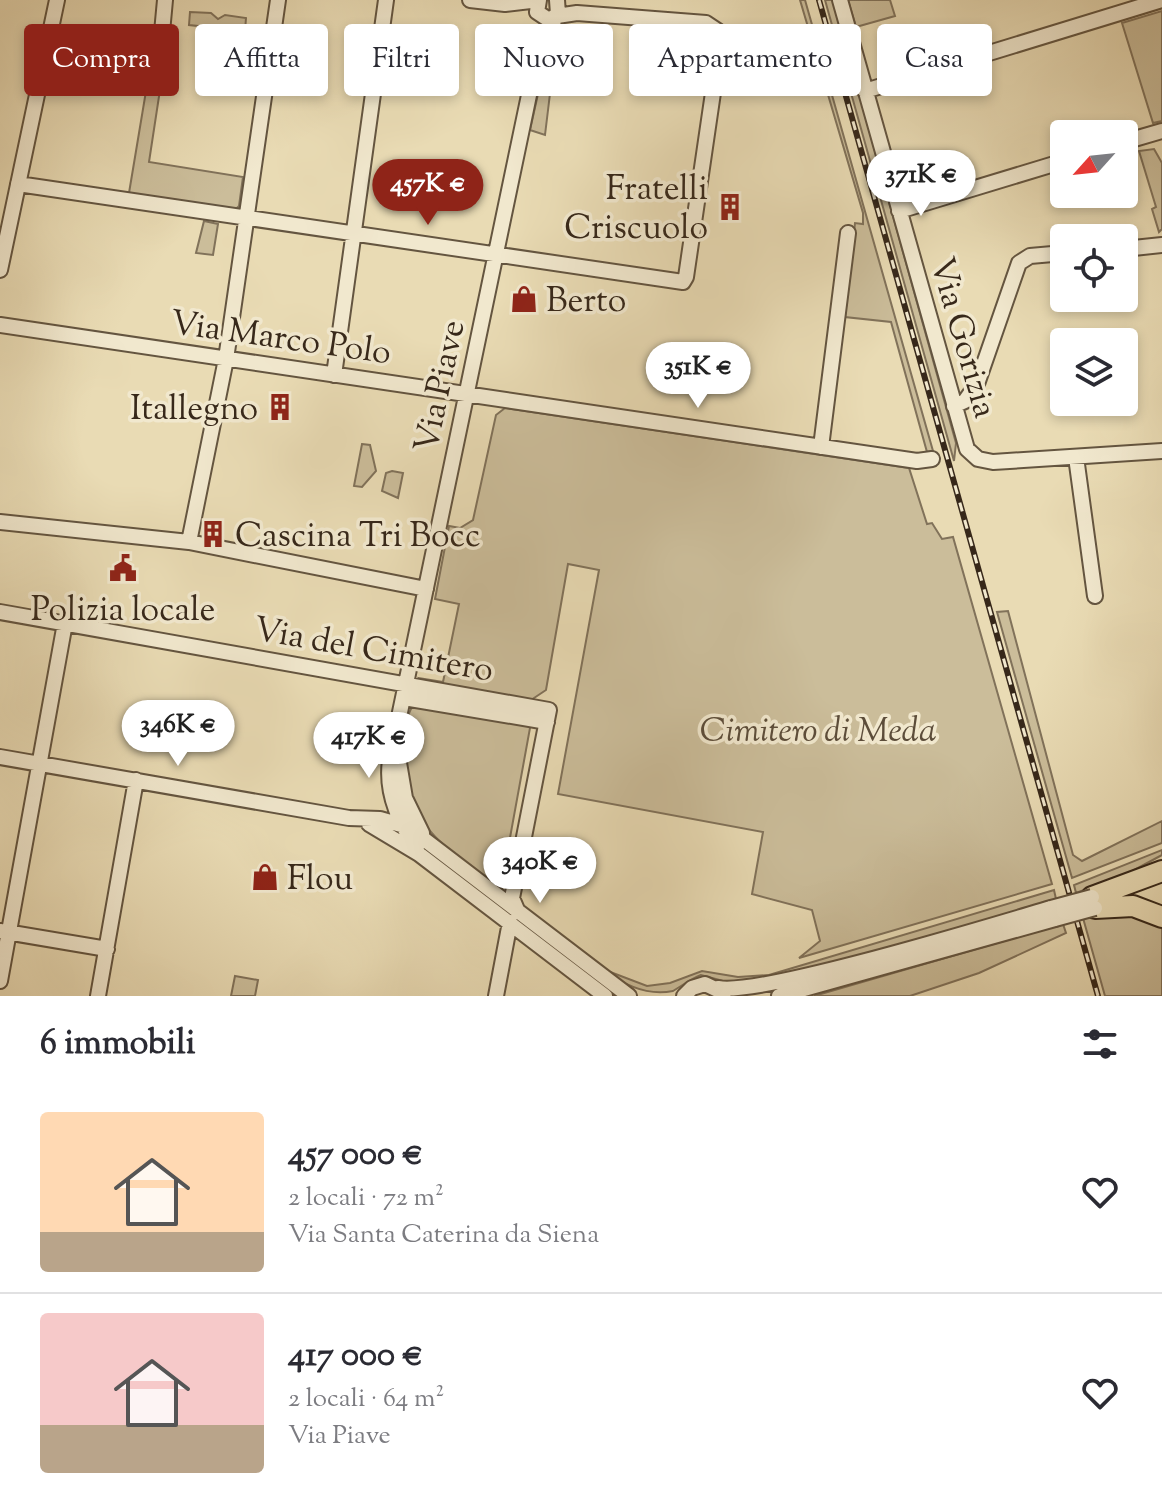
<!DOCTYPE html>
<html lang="it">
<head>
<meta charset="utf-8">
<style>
  body { margin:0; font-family:"Sorts Mill Goudy",serif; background:#f7f7f7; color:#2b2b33; height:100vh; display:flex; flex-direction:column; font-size:30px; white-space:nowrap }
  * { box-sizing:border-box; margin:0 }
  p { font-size:26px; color:#7c7c81 }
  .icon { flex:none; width:44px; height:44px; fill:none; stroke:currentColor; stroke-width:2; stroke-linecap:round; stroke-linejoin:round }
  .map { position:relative; height:996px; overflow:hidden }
  .side { display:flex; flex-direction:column; background:#fff; flex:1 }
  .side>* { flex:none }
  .banner { position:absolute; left:24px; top:24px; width:1114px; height:72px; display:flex; gap:16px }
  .needle { width:52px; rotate:243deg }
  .controls { position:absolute; left:1050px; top:120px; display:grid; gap:16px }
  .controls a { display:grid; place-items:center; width:88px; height:88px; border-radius:8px; background:#fff; box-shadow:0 4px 12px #0003; font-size:40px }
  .price { position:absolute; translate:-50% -68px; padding:0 18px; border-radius:28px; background:#fff; color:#222; font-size:26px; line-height:52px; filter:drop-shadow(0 2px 4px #0008) }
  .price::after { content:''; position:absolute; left:50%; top:48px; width:24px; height:18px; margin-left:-12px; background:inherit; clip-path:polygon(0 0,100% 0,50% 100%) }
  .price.on { background:#8f2418; color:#fff }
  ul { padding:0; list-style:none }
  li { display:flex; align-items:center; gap:24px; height:200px; padding:0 40px }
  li+li { border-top:2px solid #e1e1e2 }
  li span { display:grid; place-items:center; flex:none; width:224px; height:160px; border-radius:8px; color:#555 }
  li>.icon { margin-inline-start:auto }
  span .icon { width:96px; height:96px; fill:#fffc; stroke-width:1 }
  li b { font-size:34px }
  h2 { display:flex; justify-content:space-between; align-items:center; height:96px; padding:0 40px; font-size:34px }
  .chip { padding:0 28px; border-radius:8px; background:#fff; box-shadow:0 4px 12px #0003; font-size:28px; line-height:72px }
  .chip.on { background:#8f2418; color:#fff }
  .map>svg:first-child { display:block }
</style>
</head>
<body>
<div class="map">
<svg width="1162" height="996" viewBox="0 0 1162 996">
  <rect width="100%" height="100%" fill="#e9dbb4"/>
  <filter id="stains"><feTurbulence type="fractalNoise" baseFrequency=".0025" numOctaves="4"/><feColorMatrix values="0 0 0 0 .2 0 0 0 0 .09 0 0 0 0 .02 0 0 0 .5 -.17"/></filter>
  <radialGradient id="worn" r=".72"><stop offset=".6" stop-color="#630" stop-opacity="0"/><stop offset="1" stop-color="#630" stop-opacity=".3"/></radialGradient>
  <!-- green -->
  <path fill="#cbbd9a" stroke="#81725a" stroke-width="2" d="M800,0H805L933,451L927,452L891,322L845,317L855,223L863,224V213Z
    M825,0H833L956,443L954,461Z
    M848,0H890L895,16L856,27Z
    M1162,11V121L1153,123L1122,23Z
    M190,12L211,13L218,19L225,15L246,18L245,31L189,25Z
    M154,43L167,44L149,162L243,177L239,206L235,210L129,193Z
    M542,76L552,77L545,135L530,130Z
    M1154,149L1162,163V229L1159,232L1152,209L1156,207L1139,151Z
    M204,221L218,224L213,255L196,253Z
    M505,408L909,468L927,524L932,523L942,539L953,537L1052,884L799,958L820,941L812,910L752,894L763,832L558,794L599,570L568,564L546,690L528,702L423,684L419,678L443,682L459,604L435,599L449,526L460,528L473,520L496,415Z
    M362,444L370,445L376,471L362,487L354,486Z
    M392,471L403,473L398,498L382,491L386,473Z
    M1008,611L1073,855L1082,861L1162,821V843L1072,878L997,612Z
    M413,706L528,724L530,728L501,887L496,883L494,886C445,848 392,813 404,741C406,730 406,715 413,706Z
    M1162,850V855L1125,875L1076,893L1074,885Z
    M1054,890L1056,899L1050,902L783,977L727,982L701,975C691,979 683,985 673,991C647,996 625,986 605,970L647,986L670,983L702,971L738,977L769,975Z
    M1115,911L1162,924V996H1105L1083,918Z
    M1063,924L1066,933L979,973L910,996H814Z
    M235,976L258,980L255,996H231Z"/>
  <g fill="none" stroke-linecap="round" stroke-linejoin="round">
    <!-- minor casing -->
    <g stroke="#645540" stroke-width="18">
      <path id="minor" d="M470,0L505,4L539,0L537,12L549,20L558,14L557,0
        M840,0L967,449L978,459L993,462L1162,451
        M161,43L165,0
        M865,91L1162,0
        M1124,142L1162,131
        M18,184L683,282L686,277L720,45L718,31L706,23L577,13L557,16
        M899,211L1064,161
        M1124,249L1162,245
        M0,270L57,0
        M0,325L917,461L932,459
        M334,375L386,0
        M954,406L965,401L977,384L1019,263L1030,256L1064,253
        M821,447L848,233
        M1076,457L1095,596
        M0,522L189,542L426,589
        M189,542L226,359L278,0
        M0,612L549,710L512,898L518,912
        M404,698L547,722
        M397,751L405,798L422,833
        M0,757L349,818L380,819L408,827L629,996
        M369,824L419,854L605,996
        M419,854C401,824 385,796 390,760L533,76L555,18
        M0,931L107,949
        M0,981L65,623
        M718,988C762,996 993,925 1051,908
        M98,996L136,780
        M496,996L510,922
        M684,996L692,988L705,984L724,993
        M779,996L1055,919"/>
    </g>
    <!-- highway casing -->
    <g stroke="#37281a" stroke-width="24">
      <path id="highway" d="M1092,897L1162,871
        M1095,908L1133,906L1162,917"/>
    </g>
    <!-- minor -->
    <use href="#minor" stroke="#f1e8ce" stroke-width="14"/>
    <!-- highway -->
    <use href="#highway" stroke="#e9dbb4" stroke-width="20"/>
    <!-- rail casing -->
    <g stroke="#37281a" stroke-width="6">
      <path id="rail" d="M819,0L1098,996"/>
    </g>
    <!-- rail -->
    <use href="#rail" stroke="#f1e8ce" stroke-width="3" stroke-dasharray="9" stroke-linecap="butt"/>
    <!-- minor-bridge casing -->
    <g stroke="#645540" stroke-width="18" stroke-linecap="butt">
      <path id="minor-bridge" d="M1051,908L1092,897
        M1055,919L1095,908"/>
    </g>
    <!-- minor-bridge -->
    <use href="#minor-bridge" stroke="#f1e8ce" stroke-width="14"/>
  </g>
  <!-- icons -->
  <defs>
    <g id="building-bare" transform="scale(2.16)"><path d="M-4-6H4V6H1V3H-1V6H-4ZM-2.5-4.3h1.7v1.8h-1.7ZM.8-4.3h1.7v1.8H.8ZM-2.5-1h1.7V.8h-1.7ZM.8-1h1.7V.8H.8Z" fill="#8f2418" stroke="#f1e8ce" stroke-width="2.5" paint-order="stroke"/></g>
    <g id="shop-bare" transform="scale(2.16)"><path d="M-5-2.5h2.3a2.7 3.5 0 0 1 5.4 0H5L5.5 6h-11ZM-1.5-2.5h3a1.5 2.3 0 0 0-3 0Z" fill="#8f2418" stroke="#f1e8ce" stroke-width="2.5" paint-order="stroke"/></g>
    <g id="civic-bare" transform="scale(2.16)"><path d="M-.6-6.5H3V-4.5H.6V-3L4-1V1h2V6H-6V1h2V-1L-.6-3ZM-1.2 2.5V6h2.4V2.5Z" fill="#8f2418" stroke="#f1e8ce" stroke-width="2.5" paint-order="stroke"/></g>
  </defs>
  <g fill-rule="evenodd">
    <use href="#building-bare" x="730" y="207"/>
    <use href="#shop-bare" x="524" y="299"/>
    <use href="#building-bare" x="280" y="407"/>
    <use href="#building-bare" x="213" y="534"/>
    <use href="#civic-bare" x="123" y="568"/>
    <use href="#shop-bare" x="265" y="877"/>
  </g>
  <g text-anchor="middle" stroke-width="7" stroke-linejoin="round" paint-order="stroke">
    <!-- poi labels -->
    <g font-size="34" fill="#37281a" stroke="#f1e8ce" text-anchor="start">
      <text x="708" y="199" text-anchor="end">Fratelli<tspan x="708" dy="39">Criscuolo</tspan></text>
      <text x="546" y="311">Berto</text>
      <text x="258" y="419" text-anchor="end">Itallegno</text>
      <text x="235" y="546">Cascina Tri Bocc</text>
      <text x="123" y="620" text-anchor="middle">Polizia locale</text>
      <text x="287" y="889">Flou</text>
    </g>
    <!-- street labels -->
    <g font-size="34" fill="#37281a" stroke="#f1e8ce">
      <text transform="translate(281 336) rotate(8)" y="12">Via Marco Polo</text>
      <text transform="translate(965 337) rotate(74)" y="12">Via Gorizia</text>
      <text transform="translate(438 386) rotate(-78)" y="12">Via Piave</text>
      <text transform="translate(374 648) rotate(10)" y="12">Via del Cimitero</text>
    </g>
    <!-- park labels -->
    <g font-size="34" font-style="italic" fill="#5c4d3a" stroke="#f1e8ce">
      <text x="818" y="741">Cimitero di Meda</text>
    </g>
  </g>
  <rect width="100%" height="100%" filter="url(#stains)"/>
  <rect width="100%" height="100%" fill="url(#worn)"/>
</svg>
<div class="controls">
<a><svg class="needle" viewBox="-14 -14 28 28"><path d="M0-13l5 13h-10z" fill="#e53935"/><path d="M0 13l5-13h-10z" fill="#7c7c81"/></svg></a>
<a><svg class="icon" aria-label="locate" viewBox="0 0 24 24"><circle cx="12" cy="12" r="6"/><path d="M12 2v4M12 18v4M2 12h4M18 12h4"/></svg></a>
<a><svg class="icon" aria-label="layers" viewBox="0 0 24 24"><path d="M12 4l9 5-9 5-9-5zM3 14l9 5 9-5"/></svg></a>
</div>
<b class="price" style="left:921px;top:218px">371K €</b>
<b class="price on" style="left:428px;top:227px">457K €</b>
<b class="price" style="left:698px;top:410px">351K €</b>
<b class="price" style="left:178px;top:768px">346K €</b>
<b class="price" style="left:369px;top:780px">417K €</b>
<b class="price" style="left:540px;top:905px">340K €</b>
<div class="banner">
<a class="chip on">Compra</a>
<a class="chip">Affitta</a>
<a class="chip">Filtri</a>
<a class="chip">Nuovo</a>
<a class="chip">Appartamento</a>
<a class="chip">Casa</a>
</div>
</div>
<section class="side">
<h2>6 immobili<svg class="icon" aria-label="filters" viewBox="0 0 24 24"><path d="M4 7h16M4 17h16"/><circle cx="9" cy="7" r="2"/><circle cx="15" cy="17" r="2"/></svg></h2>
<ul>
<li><span style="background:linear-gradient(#ffd9b3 75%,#b9a48a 0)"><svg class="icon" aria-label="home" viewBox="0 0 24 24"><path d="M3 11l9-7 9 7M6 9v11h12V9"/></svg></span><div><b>457 000 €</b><p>2 locali · 72 m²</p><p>Via Santa Caterina da Siena</p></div><svg class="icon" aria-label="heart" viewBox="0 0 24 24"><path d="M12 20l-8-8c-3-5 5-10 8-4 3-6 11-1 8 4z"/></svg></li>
<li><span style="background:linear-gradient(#f6c9c9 70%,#b9a48a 0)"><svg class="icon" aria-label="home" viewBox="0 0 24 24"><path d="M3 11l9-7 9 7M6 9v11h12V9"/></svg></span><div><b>417 000 €</b><p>2 locali · 64 m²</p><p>Via Piave</p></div><svg class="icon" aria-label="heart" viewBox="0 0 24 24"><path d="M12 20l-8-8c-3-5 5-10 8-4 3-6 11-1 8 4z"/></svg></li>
</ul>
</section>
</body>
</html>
